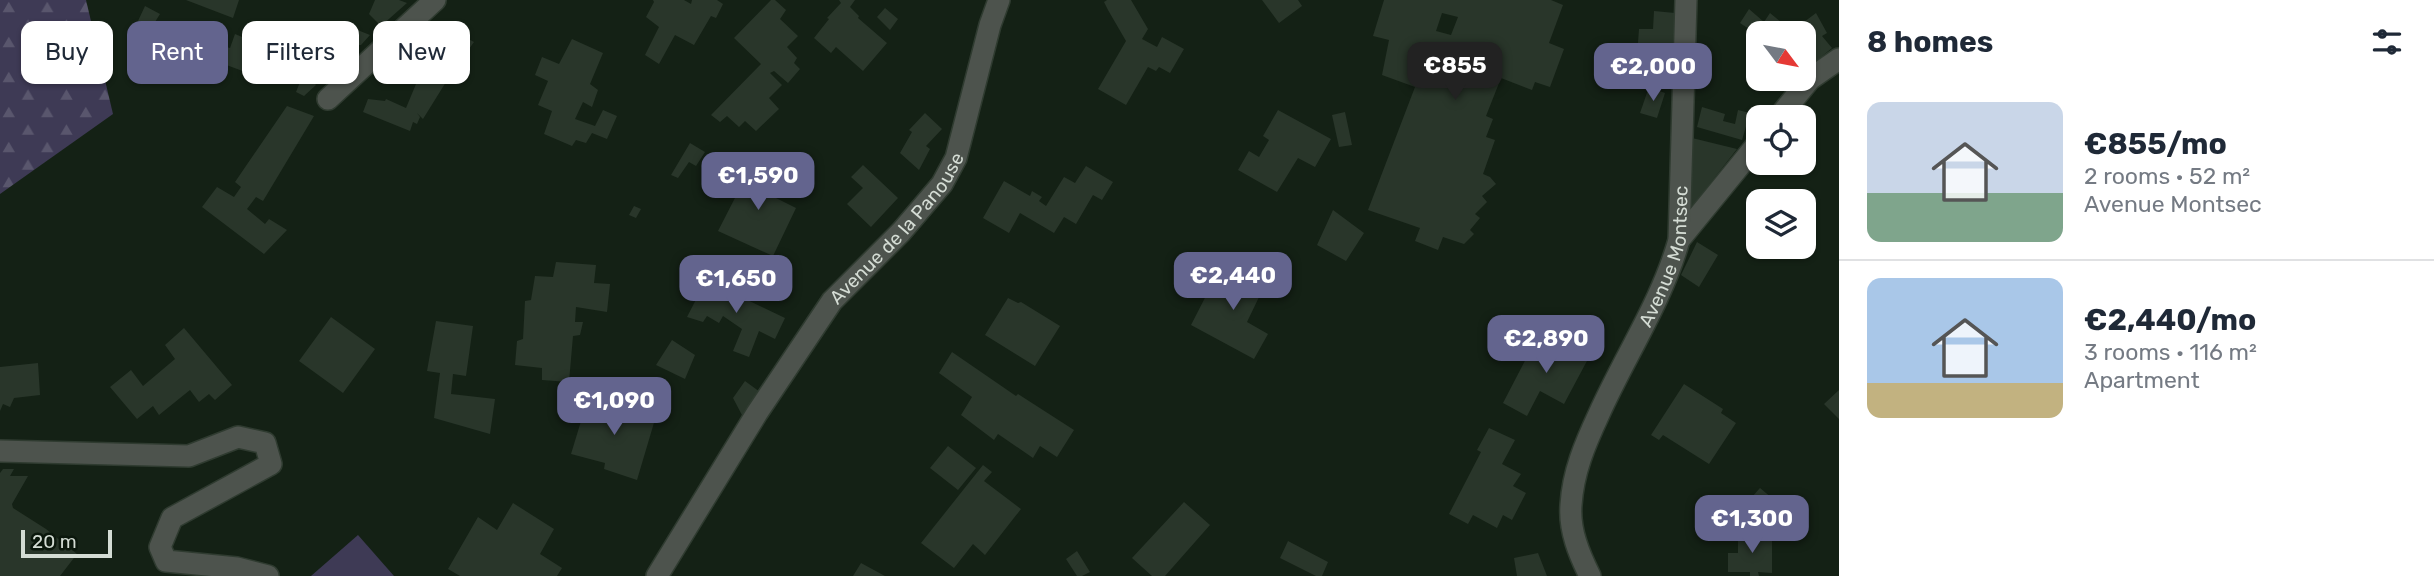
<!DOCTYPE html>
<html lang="en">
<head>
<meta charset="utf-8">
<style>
  body { margin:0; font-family:Rubik,sans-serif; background:#f6f6f7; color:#1f2937; height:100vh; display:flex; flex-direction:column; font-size:26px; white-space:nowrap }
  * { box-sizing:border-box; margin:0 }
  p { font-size:23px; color:#747a83 }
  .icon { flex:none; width:38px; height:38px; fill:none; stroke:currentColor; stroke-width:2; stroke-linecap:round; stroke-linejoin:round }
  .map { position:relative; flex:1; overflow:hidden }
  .drawer { display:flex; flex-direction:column; background:#fff; width:595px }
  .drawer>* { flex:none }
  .top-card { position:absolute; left:21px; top:21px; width:665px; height:63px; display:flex; gap:14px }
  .needle { width:46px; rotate:122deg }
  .controls { position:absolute; left:1746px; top:21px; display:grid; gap:14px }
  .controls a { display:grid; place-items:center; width:70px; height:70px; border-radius:14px; background:#fff; box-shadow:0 2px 5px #0004; font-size:35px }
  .scale { position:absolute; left:21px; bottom:18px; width:91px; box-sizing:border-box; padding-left:7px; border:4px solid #d4dcd4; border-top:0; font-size:19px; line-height:24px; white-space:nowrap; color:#d4dcd4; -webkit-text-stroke:5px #0b170c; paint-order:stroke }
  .price { position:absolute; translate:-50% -60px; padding:0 16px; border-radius:14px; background:#63648e; color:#fff; font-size:23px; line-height:46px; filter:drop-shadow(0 2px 4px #0008) }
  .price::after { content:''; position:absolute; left:50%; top:42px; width:21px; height:16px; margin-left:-10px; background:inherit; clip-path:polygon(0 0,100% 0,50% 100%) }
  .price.selected { background:#222; color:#fff }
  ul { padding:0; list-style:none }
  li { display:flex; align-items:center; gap:21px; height:175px; padding:0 28px }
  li+li { border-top:2px solid #e0e1e3 }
  li span { display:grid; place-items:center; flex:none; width:196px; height:140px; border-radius:14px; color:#555 }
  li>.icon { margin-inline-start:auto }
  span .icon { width:84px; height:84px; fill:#fffc; stroke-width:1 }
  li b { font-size:30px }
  h2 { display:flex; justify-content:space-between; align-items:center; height:84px; padding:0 28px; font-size:30px }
  .tag { padding:0 24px; border-radius:14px; background:#fff; box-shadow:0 2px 5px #0004; font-size:24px; line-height:63px }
  .tag.selected { background:#63648e; color:#fff }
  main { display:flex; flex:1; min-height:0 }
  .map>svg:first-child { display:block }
</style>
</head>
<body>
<main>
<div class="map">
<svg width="1839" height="576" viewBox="0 0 1839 576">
  <defs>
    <pattern id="forest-firs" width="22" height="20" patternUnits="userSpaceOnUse" patternTransform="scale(1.75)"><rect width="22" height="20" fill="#3e3a55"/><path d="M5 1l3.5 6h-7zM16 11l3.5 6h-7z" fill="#59566d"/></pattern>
  </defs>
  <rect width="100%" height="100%" fill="#142115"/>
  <!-- forest -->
  <path fill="url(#forest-firs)" d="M0,0H86L113,114L0,194Z"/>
  <!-- garden -->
  <path fill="#3e3a55" d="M358,535L394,576H311Z"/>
  <!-- building -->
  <path fill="#29362a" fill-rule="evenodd" d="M186,0H239L233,18Z
    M375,0H399L407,3L381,26L369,14Z
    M653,0H684L691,4L692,0H717L723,4L716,18L711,16L694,45L675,35L659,64L645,55L659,27L646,17L654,2Z
    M771,0H775L786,10L780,19L798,36L787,47L797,58L794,63L800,69L788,83L774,71L770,73L782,85L769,98L779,109L756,131L745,121L739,127L727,116L720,122L711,115L761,64L734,38Z
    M839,0H855L850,7L859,16L858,18L887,43L863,71L836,47L831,53L814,38L829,19L827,18L841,3Z
    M1107,0H1131L1148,29L1142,39L1157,47L1162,37L1184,49L1170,73L1159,67L1156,71L1148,67L1126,105L1098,89L1126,41L1108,10L1104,2Z
    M1262,0H1298L1302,6L1279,23Z
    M1384,0H1551L1563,5L1549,43L1564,49L1550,87L1535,82L1532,90L1501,78L1486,116L1493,119L1486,137L1495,140L1483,174L1490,177L1496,184L1482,196L1487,202L1475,214L1480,218L1470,230L1474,234L1464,244L1443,237L1438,250L1415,241L1420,228L1368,210L1415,87L1382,75L1389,40L1373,36ZM1442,13L1458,17L1451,35L1436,31Z
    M145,6L160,14L150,30L138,21Z
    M885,8L898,19L890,30L877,17Z
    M1749,9L1764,22L1755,33L1740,23Z
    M1654,11L1675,13L1672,86L1635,84L1639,29H1653Z
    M1770,13L1792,31L1816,13L1827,33L1822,36L1832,48L1813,64L1804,53V33H1773L1764,22Z
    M340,23L370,35L361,45H351L347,53L330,46Z
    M448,28L474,42L459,63L431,56L432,43Z
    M235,34L259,44L253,62L280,71L275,83L205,57L210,42L230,48Z
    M572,39L603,53L590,84L598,90L592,107L583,102L575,119L595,126L603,110L617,116L607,139L592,133L586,143L576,140L572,146L544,134L552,111L538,105L548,81L535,75L542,57L559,64Z
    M306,67L319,72L312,80L316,85L304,96L296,92Z
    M421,72L446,82L423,119L417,113L420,117L417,124L413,122L410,131L363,112L368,99L385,101L386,99L406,108Z
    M1649,87L1665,93L1657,118L1640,113Z
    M287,106L314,116L263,201L256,197L247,209L265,224L269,219L287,230L264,254L202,207L217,187L234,197L241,187L235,182Z
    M1702,107L1725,114L1723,121L1735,124L1738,110L1750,113L1742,140L1697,127Z
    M1278,110L1331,139L1315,167L1298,158L1277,192L1238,170L1249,151L1259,157L1269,140L1263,136Z
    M1345,112L1352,145L1339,147L1332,115Z
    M925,113L942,129L926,146L930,149L919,170L900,153L912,132L909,130Z
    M1688,137L1737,149L1691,208L1687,207Z
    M690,143L705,152L696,166L689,162L678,178L671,175Z
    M756,157L775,171L768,185L774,189L773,194L776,198L796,208L773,256L718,231Z
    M863,165L898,198L871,227L847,204L863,188L851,177Z
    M1086,166L1113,182L1102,200L1093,195L1076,224L1064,217L1054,233L1020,213L1009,233L983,218L1004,181L1030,196L1032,191L1042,197L1039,201L1046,206L1064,177L1075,183Z
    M634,206L641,209L636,218L629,215Z
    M1333,210L1364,233L1346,261L1317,245Z
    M1697,242L1718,255L1699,287L1681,275Z
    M556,262L596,265L594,283L610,284L607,312L576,307L575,322H583L580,335L573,336L569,382L542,380V368L515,365L517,341L523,339L525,301L531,300L535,276L553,277Z
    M1228,264H1255L1257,293L1260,295L1247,322L1268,334L1254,359L1191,325L1210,288L1222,293L1229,282Z
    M706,280L785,318L775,339L759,331L749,357L733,351L742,329L723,316L719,323L707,316L703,322L687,317Z
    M1008,298L1018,303L1021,302L1060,326L1035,366L985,335Z
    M331,317L375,349L343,393L299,361Z
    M436,321L473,326L466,376L453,374L451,394L495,399L490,434L434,418L440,373L427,371Z
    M184,328L232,385L215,400L209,394L199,402L190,390L159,415L153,406L137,419L110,387L131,370L143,386L175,359L165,345Z
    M1544,334L1588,359L1564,404L1540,391L1527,416L1503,403L1529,353L1532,355Z
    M672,340L695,355L685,379L656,365Z
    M952,352L1016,396L1018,394L1074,430L1057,457L1040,446L1033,458L998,434L994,440L961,415L972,397L939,373Z
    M38,363L40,395L14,398L10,407L3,404L0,411V367Z
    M745,381L760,392L743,417L733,398Z
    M1684,384L1723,409L1721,413L1736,423L1709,464L1663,435L1659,440L1651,435Z
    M1839,390V419L1824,404Z
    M594,396L656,416L637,480L604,469L605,463L571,454L585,408L590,411Z
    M1489,428L1515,440L1502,464L1521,474L1513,486L1526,493L1512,520L1503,515L1497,528L1473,515L1468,524L1449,514L1481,452L1477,450Z
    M948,446L976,468L958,490L930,468Z
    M983,465L992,472L984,481L1021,509L985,555L973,544L954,568L921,543Z
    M3,469H14L10,476H28L12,504L13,508L46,529L77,554L60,576H0V473Z
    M1760,488L1778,503L1770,516L1751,498Z
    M1184,502L1210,525L1165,576H1152L1132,558Z
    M513,503L554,529L540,554L562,568L557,576H460L448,569L478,517L497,530Z
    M1738,534H1772V573L1758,572L1759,576H1750V572H1728V553H1738Z
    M1288,541L1328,562L1322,576H1316L1280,558Z
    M1077,551L1090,572L1082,576H1077L1066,559Z
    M1538,553L1547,576H1517L1514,558Z
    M861,563L885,576H853Z"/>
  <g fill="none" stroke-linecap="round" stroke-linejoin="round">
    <!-- street casing -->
    <g stroke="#2f3b30" stroke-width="24">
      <g id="street">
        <path d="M328,99L435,0"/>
        <path d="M1779,117L1810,79L1839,59"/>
        <path d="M1679,240L1759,142"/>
        <path d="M0,451L189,456L238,437L265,443L271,464L172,518L160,547L166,561L237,568L268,576"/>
        <path id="s1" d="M657,576L757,413L832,301L901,232L942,184L956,158L990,25L999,0"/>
        <path id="s2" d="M1590,576C1579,554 1569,530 1571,505C1573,472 1585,444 1599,414C1625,356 1662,301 1679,240L1686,0"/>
      </g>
    </g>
    <!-- street -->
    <use href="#street" stroke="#4d534d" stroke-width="21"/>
  </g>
  <g text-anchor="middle" stroke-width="5" stroke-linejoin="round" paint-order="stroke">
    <!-- street labels -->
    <g font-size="19" fill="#d4dcd4" stroke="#0b170c">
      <text dy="7" stroke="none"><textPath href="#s1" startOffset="424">Avenue de la Panouse</textPath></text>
      <text dy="7" stroke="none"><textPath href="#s2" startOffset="343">Avenue Montsec</textPath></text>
    </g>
  </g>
</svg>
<div class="controls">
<a><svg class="needle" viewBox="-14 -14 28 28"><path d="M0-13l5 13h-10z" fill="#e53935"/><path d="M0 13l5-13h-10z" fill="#747a83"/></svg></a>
<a><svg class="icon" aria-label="locate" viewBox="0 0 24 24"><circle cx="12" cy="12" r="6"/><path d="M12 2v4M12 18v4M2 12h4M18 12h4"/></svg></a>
<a><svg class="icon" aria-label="layers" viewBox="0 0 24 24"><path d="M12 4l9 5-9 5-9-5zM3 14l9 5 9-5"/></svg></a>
</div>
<div class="scale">20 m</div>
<b class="price selected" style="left:1455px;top:102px">€855</b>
<b class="price" style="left:1653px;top:103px">€2,000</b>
<b class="price" style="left:758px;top:212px">€1,590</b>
<b class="price" style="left:1233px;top:312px">€2,440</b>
<b class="price" style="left:736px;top:315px">€1,650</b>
<b class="price" style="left:1546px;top:375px">€2,890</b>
<b class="price" style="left:614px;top:437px">€1,090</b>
<b class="price" style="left:1752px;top:555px">€1,300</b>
<div class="top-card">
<a class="tag">Buy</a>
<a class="tag selected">Rent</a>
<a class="tag">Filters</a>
<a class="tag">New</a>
</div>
</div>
<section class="drawer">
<h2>8 homes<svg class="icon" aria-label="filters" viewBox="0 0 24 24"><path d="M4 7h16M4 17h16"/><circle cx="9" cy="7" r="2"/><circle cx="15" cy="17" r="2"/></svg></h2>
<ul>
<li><span style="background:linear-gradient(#c9d6e8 65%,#7fa58c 0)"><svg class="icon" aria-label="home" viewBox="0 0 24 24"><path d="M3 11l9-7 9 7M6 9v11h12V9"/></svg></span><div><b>€855/mo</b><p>2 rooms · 52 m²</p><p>Avenue Montsec</p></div></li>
<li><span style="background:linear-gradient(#a9c7e8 75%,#c2b280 0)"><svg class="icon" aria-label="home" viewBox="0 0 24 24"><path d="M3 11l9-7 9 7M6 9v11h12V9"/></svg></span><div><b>€2,440/mo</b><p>3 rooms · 116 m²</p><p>Apartment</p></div></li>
</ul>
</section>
</main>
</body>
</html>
